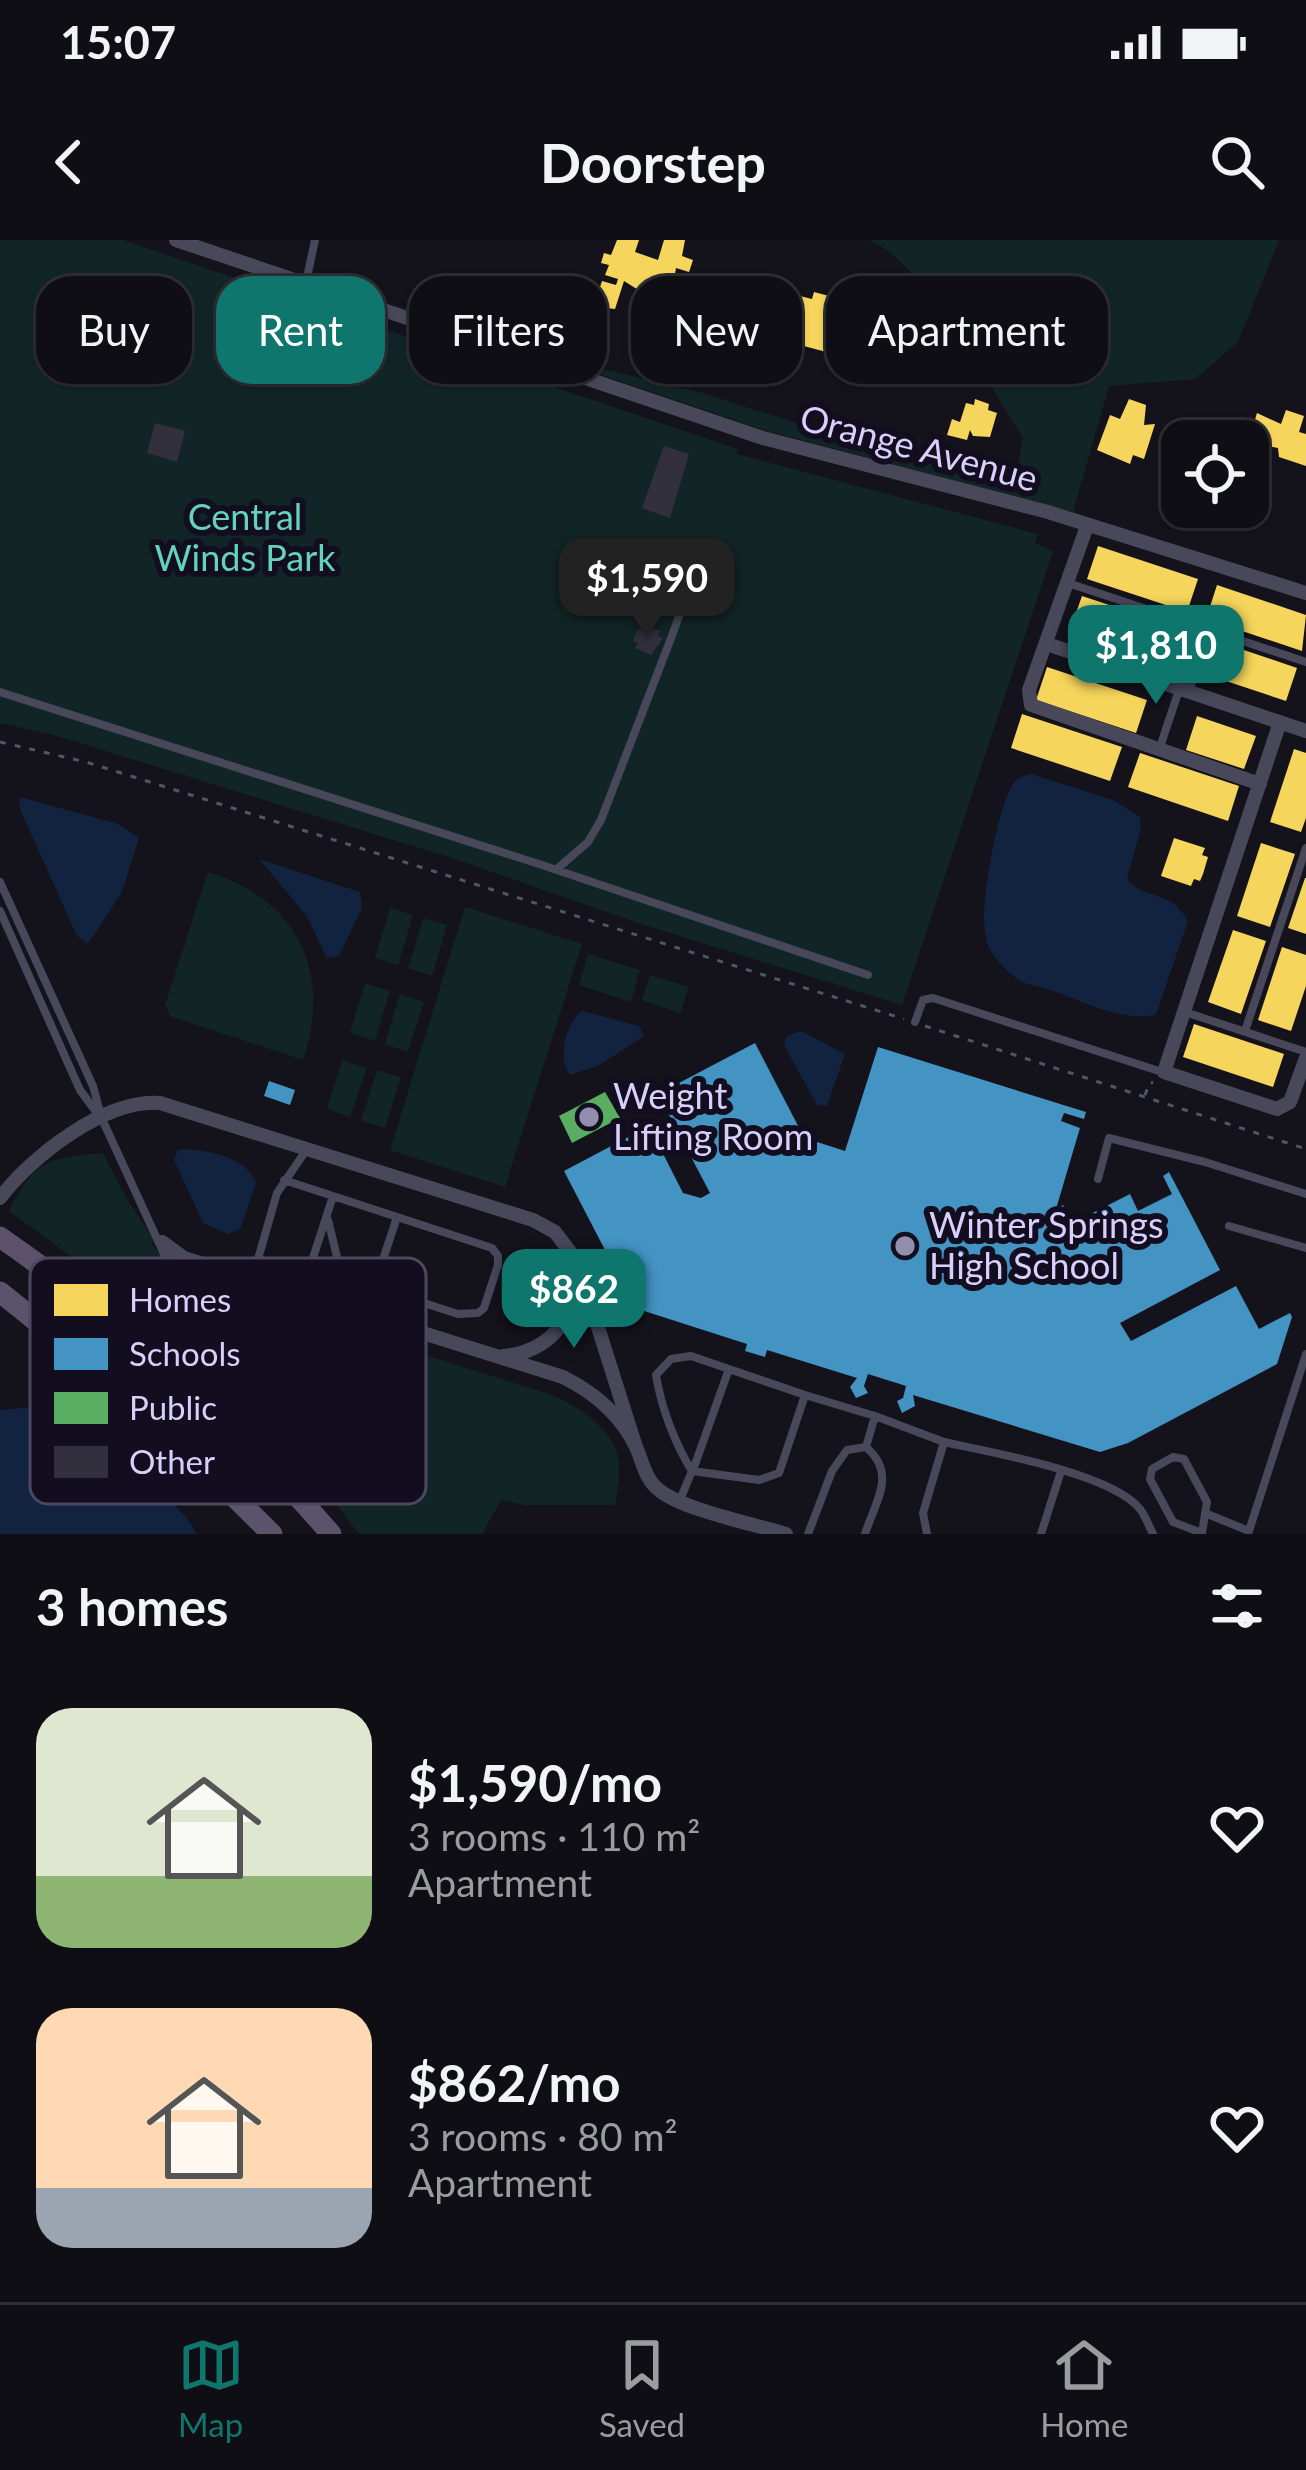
<!DOCTYPE html>
<html lang="en">
<head>
<meta charset="utf-8">
<style>
  body { margin:0; font-family:Lato,sans-serif; background:#1d1c22; color:#f1f3f6; height:100vh; display:flex; flex-direction:column; font-size:45px; white-space:nowrap }
  * { box-sizing:border-box; margin:0 }
  p { font-size:39px; color:#9b9ca0 }
  .icon { flex:none; width:66px; height:66px; fill:none; stroke:currentColor; stroke-width:2; stroke-linecap:round; stroke-linejoin:round }
  .map { position:relative; height:1294px; overflow:hidden }
  .drawer { display:flex; flex-direction:column; background:#0f0e14; flex:1 }
  .drawer>* { flex:none }
  .top-card { position:absolute; left:36px; top:36px; width:1236px; height:108px; display:flex; gap:24px }
  .buttons { position:absolute; left:1161px; top:180px; display:grid; gap:24px }
  .buttons a { display:grid; place-items:center; width:108px; height:108px; border-radius:24px; background:#0f0e14; box-shadow:0 3px 9px #0004,0 0 0 3px #2f2e34; font-size:60px }
  .price { position:absolute; translate:-50% -102px; padding:0 27px; border-radius:24px; background:#0f766e; color:#fff; font-size:39px; line-height:78px; filter:drop-shadow(0 3px 6px #0008) }
  .price::after { content:''; position:absolute; left:50%; top:72px; width:36px; height:27px; margin-left:-18px; background:inherit; clip-path:polygon(0 0,100% 0,50% 100%) }
  .price.active { background:#222; color:#fff }
  ul { padding:0; list-style:none }
  li { display:flex; align-items:center; gap:36px; height:300px; padding:0 36px }
  li span { display:grid; place-items:center; flex:none; width:336px; height:240px; border-radius:36px; color:#555 }
  li>.icon { margin-inline-start:auto }
  span .icon { width:144px; height:144px; fill:#fffc; stroke-width:1 }
  li b { font-size:51px }
  h2 { display:flex; justify-content:space-between; align-items:center; height:144px; padding:0 36px; font-size:51px }
  .pill { padding:0 42px; border-radius:36px; background:#0f0e14; box-shadow:0 3px 9px #0004,0 0 0 3px #2f2e34; font-size:42px; line-height:108px }
  .pill.active { background:#0f766e; color:#fff }
  .status { display:flex; justify-content:space-between; align-items:center; height:84px; padding:0 60px; background:#0f0e14; direction:ltr }
  .status svg { height:33px; fill:currentColor }
  header { display:flex; justify-content:space-between; align-items:center; height:156px; padding:0 36px; background:#0f0e14; font-size:54px; font-weight:700 }
  .dock { display:flex; justify-content:space-around; align-items:center; height:168px; border-top:3px solid #2f2e34; background:#0f0e14; font-size:33px; color:#9b9ca0 }
  .dock a { display:grid; justify-items:center; gap:6px }
  .dock .active { color:#0f766e }
  .map>svg:first-child { display:block }
</style>
</head>
<body>
<div class="status"><b>15:07</b><svg viewBox="0 0 49 12"><path d="M0 12V9h3v3zM5 12V6h3v6zM10 12V3h3v9zM15 12V0h3v12zM26 1h20v11H26zM47 4h2v5h-2z"/></svg></div>
<header><svg class="icon" aria-label="back" viewBox="0 0 24 24"><path d="M15 5l-7 7 7 7"/></svg>Doorstep<svg class="icon" aria-label="search" viewBox="0 0 24 24"><circle cx="10" cy="10" r="6"/><path d="M15 15l6 6"/></svg></header>
<div class="map">
<svg width="1306" height="1294" viewBox="0 0 1306 1294">
  <rect width="100%" height="100%" fill="#14121b"/>
  <!-- green -->
  <path fill="#122526" d="M0,0H123L737,209V214L1038,294L1035,303L1053,311L902,765L638,683L455,619L57,496L0,483Z
    M203,0L549,116L703,153L876,209L938,222L1013,250L1023,198C994,152 916,12 867,0H1279L1238,102L1195,139L1109,146L1073,272L764,190Z
    M208,632C297,659 333,732 303,820L170,776L165,765Z
    M465,667L582,704L505,947L390,910Z
    M390,668L413,675L398,725L375,718Z
    M423,678L447,685L432,736L408,728Z
    M588,714L640,730L631,762L579,745Z
    M650,735L689,747L680,773L642,760Z
    M365,743L390,751L375,801L350,793Z
    M400,754L424,762L408,812L385,804Z
    M342,820L367,828L350,877L327,869Z
    M377,830L401,837L385,888L361,881Z
    M103,913L128,961L154,999L151,1003L176,1033L186,1039L552,1155C579,1167 619,1192 619,1225C620,1238 617,1252 615,1265H524L501,1260L482,1294H359C335,1263 311,1230 284,1202C200,1117 105,1040 9,971C36,919 47,918 103,913Z"/>
  <!-- water -->
  <path fill="#122340" d="M1031,534L1113,560L1140,577L1141,588L1127,639C1148,662 1171,649 1188,681L1156,775C1119,781 1085,762 1050,750C1040,747 1025,745 1016,738C1005,730 992,716 987,703C977,674 996,577 1010,549C1015,539 1021,536 1031,534Z
    M20,557L118,584L139,598L122,652L88,704L77,696L19,567Z
    M259,619L360,652L362,668L339,716L327,718L306,675Z
    M582,771L639,786L644,796L598,826L570,835C557,817 565,785 582,771Z
    M801,791L845,814L827,866L817,865L784,805L787,796Z
    M187,909C213,912 245,916 256,943L240,989L228,994L203,983L174,920L178,910Z
    M66,1164L91,1179L186,1277L197,1294H0V1170Z"/>
  <!-- homes -->
  <path fill="#f6d55c" d="M617,0H639L635,12L658,20L664,0H685L682,16L693,20L689,32L676,28L675,34L702,43L697,58L694,61L653,54L652,58L665,62L658,84L653,85L639,78L648,49L642,46L640,51L624,41L615,69L598,67L595,63L602,41L616,45L618,39L605,35L609,25L601,23L604,13L611,15Z
    M814,52L874,68L872,73L880,76L879,81L889,84L883,106L865,104L860,121L800,105L803,93L785,88L792,58L796,55L812,59Z
    M975,159L989,164L988,170L997,173L990,197L973,196L970,190L967,200L947,195L952,179L960,182L966,163L974,165Z
    M1129,159L1146,165L1144,185L1155,184L1144,219L1133,215L1130,224L1097,210L1110,175L1120,179Z
    M1286,170L1304,176L1299,192L1306,194V226L1279,217L1278,208L1248,202L1257,173L1281,184Z
    M1098,306L1198,339L1187,372L1087,339Z
    M1217,345L1306,375L1302,411L1206,379Z
    M1082,356L1185,390L1173,425L1070,390Z
    M1238,408L1297,428L1286,461L1226,441Z
    M1047,427L1147,460L1136,493L1036,460Z
    M1022,474L1122,507L1110,541L1011,508Z
    M1197,476L1256,496L1244,529L1186,510Z
    M1294,509L1306,513V578L1301,592L1270,582Z
    M1140,513L1239,546L1228,581L1128,547Z
    M1174,598L1205,608L1202,615L1208,617L1203,634L1200,641L1194,639L1191,646L1161,636Z
    M1261,603L1295,614L1270,687L1237,676Z
    M1305,638H1306V694L1288,688Z
    M1233,690L1266,701L1241,774L1208,762Z
    M1282,707L1306,715V746L1291,791L1258,780Z
    M1194,784L1284,814L1273,847L1183,817Z"/>
  <!-- schools -->
  <path fill="#4393c3" d="M755,803L807,903L811,900L845,911L878,807L1086,872L1084,879L1064,873L1061,881L1080,888L1056,969L1063,965L1073,983L1130,954L1138,971L1172,954L1163,936L1169,932L1220,1030L1120,1083L1131,1101L1236,1046L1259,1089L1290,1073L1292,1077L1277,1124L1128,1203L1100,1212L913,1155L915,1166L902,1173L897,1161L903,1158L906,1146L868,1134L864,1146L868,1153L856,1158L850,1147L857,1138L767,1110L765,1117L745,1111L747,1104L641,1070L631,1060L564,931L649,886L683,953L701,958L710,953L658,854Z
    M269,841L295,850L290,865L264,856Z"/>
  <!-- public -->
  <path fill="#5aae61" d="M605,852L620,878L572,903L559,876Z"/>
  <!-- building -->
  <path fill="#32303d" d="M155,183L185,191L177,222L147,213Z
    M664,206L689,214L670,278L642,268Z
    M645,385L660,391L658,396L663,398L651,415L635,408L638,403L633,401L638,388L643,390Z"/>
  <g fill="none" stroke-linecap="round" stroke-linejoin="round">
    <!-- path -->
    <path stroke="#4c5965" stroke-width="3" stroke-dasharray="6 9" stroke-linecap="butt" d="M0,502L86,522L904,779
      M925,786L1306,909
      M1145,855L1150,842L1153,843"/>
    <!-- service -->
    <path stroke="#49485b" stroke-width="8" d="M306,42L315,0
      M1068,343L1306,422
      M1189,451L1209,389
      M0,452L539,624L868,735
      M1159,510L1179,450
      M557,629L588,602L601,580L673,393L689,348L691,322
      M0,642L93,846L102,879L221,1138
      M0,671L80,850L97,873
      M1185,772L1306,812
      M915,782L923,760L933,758L1162,832
      M1245,791L1306,608
      M1098,939L1109,898L1205,922L1306,954
      M284,940L492,1008L498,1016V1025L484,1068L478,1073L458,1074L315,1028L312,1021L333,956
      M328,980L338,1021L342,1027L364,1035L367,1043
      M1229,986L1306,1008
      M252,1040L277,953L307,909
      M374,1047L397,977
      M693,1230L729,1129
      M692,1231C675,1204 661,1167 656,1135L671,1119L691,1116L805,1155
      M680,1260L692,1231L759,1240L779,1233L805,1155L875,1176
      M1205,1273L1249,1291
      M808,1294L832,1231L847,1210L866,1207
      M865,1294C876,1260 897,1234 866,1207L875,1176L944,1202
      M927,1294L923,1273L944,1202C989,1212 1111,1233 1140,1269C1145,1275 1149,1286 1153,1294
      M1041,1294L1061,1231
      M1201,1294L1202,1293L1207,1262L1184,1219L1173,1217L1152,1229L1150,1239L1173,1282L1202,1293
      M1248,1294L1306,1114"/>
    <!-- minor -->
    <path stroke="#49485b" stroke-width="14" d="M176,0L763,198L1048,272L1306,353
      M1087,286L1029,450L1031,465L1260,544
      M1047,404L1306,491
      M1280,482L1164,832L1277,869L1290,862L1306,818
      M0,958C32,916 105,859 160,863L533,980L555,992L577,1021L636,1207
      M162,1002L184,1018L563,1137C595,1153 622,1176 637,1209C643,1224 646,1240 659,1250C683,1270 754,1284 786,1294
      M503,1116C550,1112 571,1081 580,1037"/>
    <!-- primary -->
    <path stroke="#5c526c" stroke-width="21" d="M0,997C122,1082 234,1181 331,1294
      M0,1052L142,1166L272,1294"/>
  </g>
  <!-- markers -->
  <g fill="#928ead" stroke="#120e1f" stroke-width="4.5">
    <circle cx="589" cy="877" r="12"/>
    <circle cx="905" cy="1006" r="12"/>
  </g>
  <g text-anchor="middle" stroke-width="12" stroke-linejoin="round" paint-order="stroke">
    <!-- street labels -->
    <g font-size="36" fill="#d6d0fb" stroke="#120e1f">
      <text transform="translate(919 208) rotate(15)" y="13">Orange Avenue</text>
    </g>
    <!-- park labels -->
    <g font-size="36" fill="#63d4bb" stroke="#120e1f">
      <text x="245" y="290">Central<tspan x="245" dy="41">Winds Park</tspan></text>
    </g>
    <!-- poi labels -->
    <g font-size="36" fill="#d6d0fb" stroke="#120e1f" text-anchor="start">
      <text x="613" y="869">Weight<tspan x="613" dy="41">Lifting Room</tspan></text>
      <text x="929" y="998">Winter Springs<tspan x="929" dy="41">High School</tspan></text>
    </g>
  </g>
  <!-- legend -->
  <rect x="30" y="1018" width="396" height="246" rx="18" fill="#120e1f" stroke="#4d4861" stroke-width="3"/>
  <rect x="54" y="1044" width="54" height="32" fill="#f6d55c"/>
  <rect x="54" y="1098" width="54" height="32" fill="#4393c3"/>
  <rect x="54" y="1152" width="54" height="32" fill="#5aae61"/>
  <rect x="54" y="1206" width="54" height="32" fill="#32303d"/>
  <g font-size="33" fill="#d6d0fb">
    <text x="129" y="1072">Homes</text>
    <text x="129" y="1126">Schools</text>
    <text x="129" y="1180">Public</text>
    <text x="129" y="1234">Other</text>
  </g>
</svg>
<div class="buttons">
<a><svg class="icon" aria-label="locate" viewBox="0 0 24 24"><circle cx="12" cy="12" r="6"/><path d="M12 2v4M12 18v4M2 12h4M18 12h4"/></svg></a>
</div>
<b class="price active" style="left:647px;top:400px">$1,590</b>
<b class="price" style="left:1156px;top:467px">$1,810</b>
<b class="price" style="left:574px;top:1111px">$862</b>
<div class="top-card">
<a class="pill">Buy</a>
<a class="pill active">Rent</a>
<a class="pill">Filters</a>
<a class="pill">New</a>
<a class="pill">Apartment</a>
</div>
</div>
<section class="drawer">
<h2>3 homes<svg class="icon" aria-label="filters" viewBox="0 0 24 24"><path d="M4 7h16M4 17h16"/><circle cx="9" cy="7" r="2"/><circle cx="15" cy="17" r="2"/></svg></h2>
<ul>
<li><span style="background:linear-gradient(#dfe7d0 70%,#8fb573 0)"><svg class="icon" aria-label="home" viewBox="0 0 24 24"><path d="M3 11l9-7 9 7M6 9v11h12V9"/></svg></span><div><b>$1,590/mo</b><p>3 rooms · 110 m²</p><p>Apartment</p></div><svg class="icon" aria-label="heart" viewBox="0 0 24 24"><path d="M12 20l-8-8c-3-5 5-10 8-4 3-6 11-1 8 4z"/></svg></li>
<li><span style="background:linear-gradient(#ffd9b3 75%,#9aa5b1 0)"><svg class="icon" aria-label="home" viewBox="0 0 24 24"><path d="M3 11l9-7 9 7M6 9v11h12V9"/></svg></span><div><b>$862/mo</b><p>3 rooms · 80 m²</p><p>Apartment</p></div><svg class="icon" aria-label="heart" viewBox="0 0 24 24"><path d="M12 20l-8-8c-3-5 5-10 8-4 3-6 11-1 8 4z"/></svg></li>
</ul>
</section>
<nav class="dock">
<a class="active"><svg class="icon" aria-label="map" viewBox="0 0 24 24"><path d="M3 6l6-2 6 2 6-2v14l-6 2-6-2-6 2zM9 4v14M15 6v14"/></svg>Map</a>
<a><svg class="icon" aria-label="saved" viewBox="0 0 24 24"><path d="M7 4h10v16l-5-4-5 4z"/></svg>Saved</a>
<a><svg class="icon" aria-label="home" viewBox="0 0 24 24"><path d="M3 11l9-7 9 7M6 9v11h12V9"/></svg>Home</a>
</nav>
</body>
</html>
